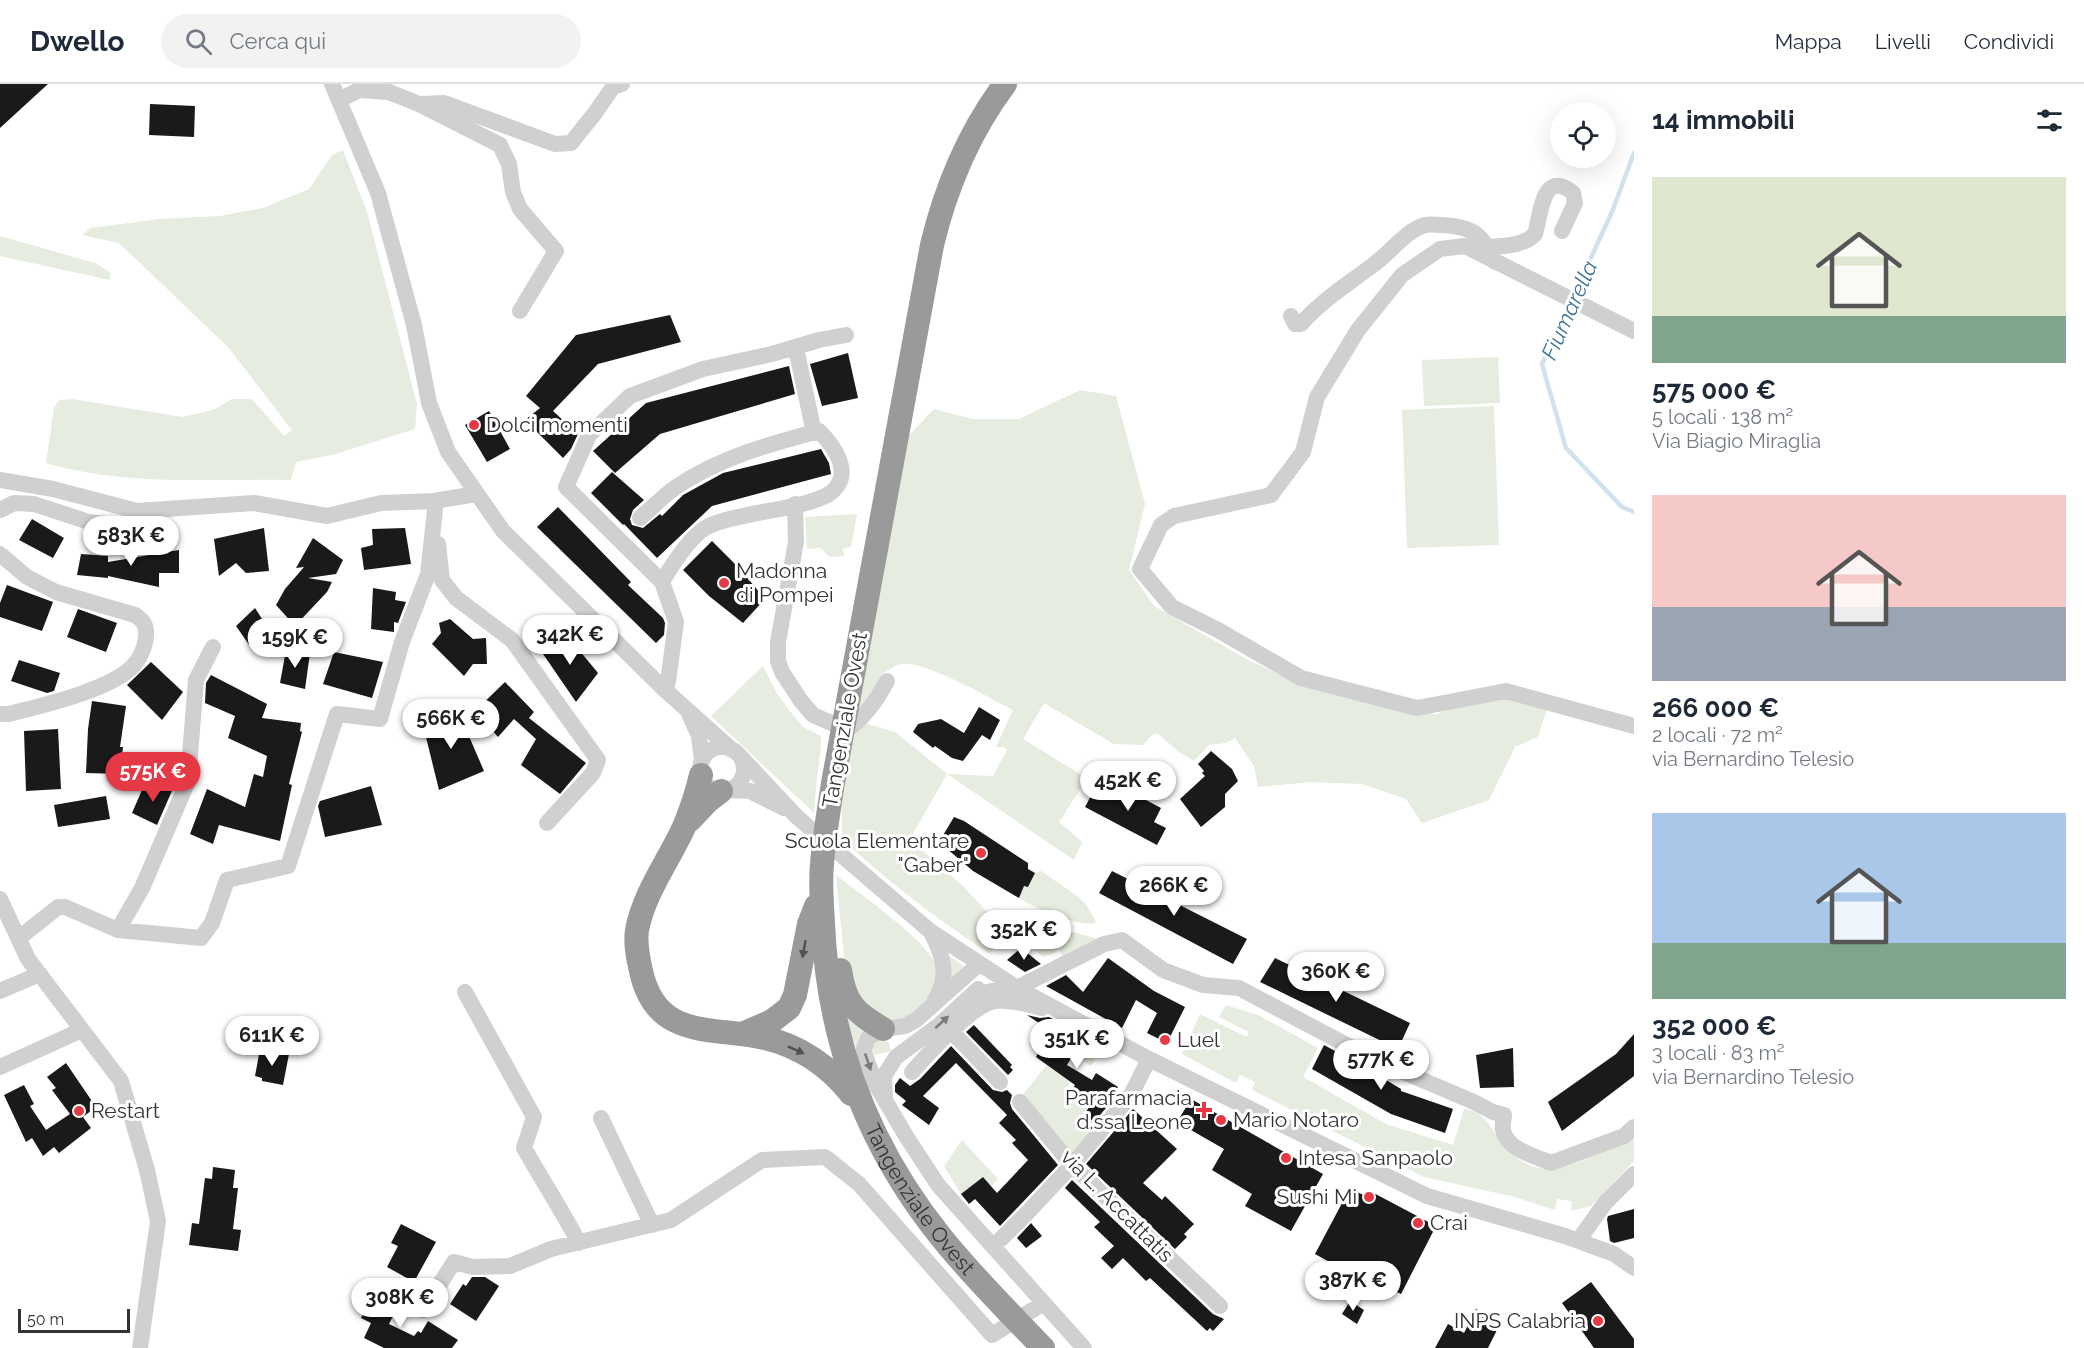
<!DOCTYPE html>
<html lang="it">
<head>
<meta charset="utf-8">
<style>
  body { margin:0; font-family:Raleway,sans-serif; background:#f2f2f3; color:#1f2937; height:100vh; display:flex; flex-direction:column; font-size:22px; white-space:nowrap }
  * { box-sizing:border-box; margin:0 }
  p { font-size:20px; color:#747a83 }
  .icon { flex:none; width:33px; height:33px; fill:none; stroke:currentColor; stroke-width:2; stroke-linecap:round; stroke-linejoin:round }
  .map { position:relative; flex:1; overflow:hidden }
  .sheet { display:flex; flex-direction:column; background:#fff; width:450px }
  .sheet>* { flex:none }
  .fabs { position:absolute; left:1550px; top:18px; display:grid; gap:12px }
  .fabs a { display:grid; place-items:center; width:66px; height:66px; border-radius:50%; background:#fff; box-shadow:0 6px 24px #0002; font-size:30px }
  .scale { position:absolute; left:18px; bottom:15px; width:112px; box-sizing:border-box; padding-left:6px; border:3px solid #333; border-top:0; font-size:16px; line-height:21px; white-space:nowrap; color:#333; -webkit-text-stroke:4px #fff; paint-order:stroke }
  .price { position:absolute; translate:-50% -51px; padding:0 14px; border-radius:21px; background:#fff; color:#222; font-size:20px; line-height:39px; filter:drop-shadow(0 2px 3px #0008) }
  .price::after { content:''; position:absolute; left:50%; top:36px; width:18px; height:14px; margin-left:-9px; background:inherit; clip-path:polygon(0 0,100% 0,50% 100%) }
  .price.on { background:#e63946; color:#fff }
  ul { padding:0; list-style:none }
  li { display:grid; align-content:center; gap:12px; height:318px; padding:0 18px }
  li span { display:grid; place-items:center; height:186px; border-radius:0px; color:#555 }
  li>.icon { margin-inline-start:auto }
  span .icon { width:108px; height:108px; fill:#fffc; stroke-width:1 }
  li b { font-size:26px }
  h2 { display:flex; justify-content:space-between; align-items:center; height:72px; padding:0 18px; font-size:26px }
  header { display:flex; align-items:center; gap:36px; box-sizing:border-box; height:84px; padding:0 30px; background:#fff; border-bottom:2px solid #e0e1e3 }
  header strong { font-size:28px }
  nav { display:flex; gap:33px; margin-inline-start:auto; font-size:21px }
  .search { width:420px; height:54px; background:#f2f2f3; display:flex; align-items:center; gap:15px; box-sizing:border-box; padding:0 21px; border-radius:33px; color:#747a83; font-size:22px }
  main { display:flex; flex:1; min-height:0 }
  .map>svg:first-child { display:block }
</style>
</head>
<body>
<header>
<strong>Dwello</strong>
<div class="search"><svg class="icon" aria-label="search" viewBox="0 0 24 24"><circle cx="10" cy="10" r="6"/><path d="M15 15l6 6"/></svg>Cerca qui</div>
<nav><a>Mappa</a><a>Livelli</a><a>Condividi</a></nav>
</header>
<main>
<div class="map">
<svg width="1634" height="1264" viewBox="0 0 1634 1264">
  <rect width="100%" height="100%" fill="#fff"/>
  <!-- green -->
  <path fill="#e6ecdf" d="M343,66L367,128L417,320L415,345L332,371L296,378L291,396C206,394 130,403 46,379L54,323L60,316L72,315L182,333L213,326L232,315H252L284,352L292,346L228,263L119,159L82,151L91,144L159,135L220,132L263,124L309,105L332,71Z
    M0,152L95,179L110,188V196L0,172Z
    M1498,273L1500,319L1424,322L1422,276Z
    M1080,306L1116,312L1145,420L1129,486L1154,522L1248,576L1298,599L1419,629L1437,630L1462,620L1506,614L1547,625L1538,653L1515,663L1489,716L1422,739L1406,715L1362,700L1312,698L1258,703L1254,682L1235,654L1226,659L1209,661L1194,677L1179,668L1157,649L1152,651L1143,661L1114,660L1044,619L1023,655L1085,693L1081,704L1059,738L1082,758L1074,776L947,690L910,755L964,803L989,830L1000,836L1033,845L1073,848L1095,854L1096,856L1064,875L1059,866L1044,873L1013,852L989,869C935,834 890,799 842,755V724L852,647L864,639L895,648L947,690L993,692L1007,666L1004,663H996L1013,626C992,615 924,576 902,580C895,581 888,587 881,590C878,606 867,621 853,629L902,359L934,325L973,335H1019Z
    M1494,322L1499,461L1407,464L1402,326Z
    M857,430L851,463L843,464L844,472L830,473L820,464L807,465L805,433Z
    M763,582L776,608L789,626L803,643L821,652V662L816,703L814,729L711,632Z
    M1041,787L1076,811L1085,819L1096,837L1094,840C1066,838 1043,829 1019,814L1024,802L1028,803L1035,789Z
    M836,791C858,809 932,859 937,884C939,896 936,906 929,915C918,930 905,936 886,936L847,903Z
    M946,870L964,882L951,896Z
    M1226,921L1258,931L1318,964L1303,993L1386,1040L1453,1061L1464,1025C1482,1027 1488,1039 1497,1052C1528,1095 1554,1090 1597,1070C1610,1064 1623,1059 1634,1051V1077L1591,1122L1571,1127L1572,1117L1557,1115L1555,1126L1515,1113L1424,1093L1252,1006L1255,998L1240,991L1236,999L1182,970L1200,930L1247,953L1249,948L1219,933Z
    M845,929L866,944L863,988Z
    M1045,943L1065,957L1049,979L1029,960Z
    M883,955L888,957L891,967L874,971L872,961L874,958Z
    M1077,964L1095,976L1091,982L1083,977L1064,1010L1088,1025L1084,1031L1100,1041L1072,1073L1019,1015L1047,981L1059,989Z
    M962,1056L998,1095L991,1102L983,1093L961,1110L944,1082Z"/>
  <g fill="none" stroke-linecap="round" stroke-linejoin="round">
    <!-- stream -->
    <path stroke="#cfe2ee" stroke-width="4.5" d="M1634,69L1612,128L1542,280L1566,364L1622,423L1634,428"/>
  </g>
  <!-- building -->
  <path fill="#1a1a1a" d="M0,0H48L0,44Z
    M150,20L195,22L194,53L149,51Z
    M670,231L681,258L598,280L553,327L578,350L571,365L563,374L525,336L540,324L526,312L576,251Z
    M848,269L858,314L822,322L810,280Z
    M789,282L795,310L660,350L615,389L593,367L646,319Z
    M489,327L510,365L487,378L465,341Z
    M821,365L829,379L831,390L712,422L657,474L624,440L623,441L591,409L612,388L644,416L633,426L630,435L632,441L643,444L660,430L662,432L683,411L723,389Z
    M558,423L631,498L628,501L663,534L665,539L664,551L656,559L537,443Z
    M32,435L64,454L53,474L19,456Z
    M264,444L269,487L246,489L236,479L219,492L214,455Z
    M405,444L411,480L364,486L361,464L373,461L372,445Z
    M313,454L343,476L336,490L308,494L332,498L327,508L295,542L276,521L285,505L304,483L296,484Z
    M712,457L740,485L765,515L743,539L709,512L683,486Z
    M179,466V489H159V503L108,492V494L77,491L81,470L108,472V478Z
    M7,501L53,518L42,547L0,533V519Z
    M373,504L396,508L395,516L406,518L398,539L394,538V548L371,545Z
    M255,524L275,555L254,568L236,542Z
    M78,525L117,539L106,568L67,553Z
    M450,535L473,555L486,554L487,580H473L464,592L432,560L441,549L439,539Z
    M565,549L598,589L576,618L541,567Z
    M286,566L310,569L305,605L280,599Z
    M334,568L383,578L372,614L323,600Z
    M19,576L60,589L54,607L47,609L11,597Z
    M151,578L183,608L162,636L127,601Z
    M211,591L267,620L262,634L301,639L300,647L302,648L289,700L292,701L280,757L219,741L213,760L190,750L207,705L245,723L254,690L263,693L267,672L228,654L235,632L205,619L206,599Z
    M505,598L534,628L529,634L586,679L560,710L521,681L536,655L514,635L498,653L475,627Z
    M92,617L126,622L120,663H123L120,690L86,689L88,645Z
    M979,623L1000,636L990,656L982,651L963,677L952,674L935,662L933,664L913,648L918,640L941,635L964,649Z
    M459,629L484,687L439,706L422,637Z
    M58,645L61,705L26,707L24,647Z
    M1211,667L1232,685L1238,697L1225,710V723L1201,743L1180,715L1205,692L1202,689L1204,687L1198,680Z
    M1112,698L1161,724L1154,738L1166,744L1157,761L1085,723L1094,706L1104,711Z
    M175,700L157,741L132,729L142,706Z
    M371,702L382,741L325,753L318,722L320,717Z
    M106,712L110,735L58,743L54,721Z
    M954,733L964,737L1028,779V785L1035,789L1028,803L1024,802L1019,814L973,787L939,758Z
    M1112,787L1247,855L1233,880L1099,809Z
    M1021,864L1041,880L1025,888L1007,876Z
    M1108,874L1154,907L1185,923L1167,959L1147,949L1157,929L1136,916L1122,944L1046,902L1066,891L1083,908Z
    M1275,874L1410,939L1398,965L1260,898Z
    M1027,931L1040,934L1049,933L1084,952L1067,981L1092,996L1096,989L1118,1003L1106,1024L1094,1038L1084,1031L1091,1020L1071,1008L1075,1001L1036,973L1040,965L1055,974L1067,958Z
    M974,941L1012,981L1010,983L1013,986L1008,991L966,948Z
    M1634,950V992L1562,1047L1548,1018L1616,970Z
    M1324,961L1363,982L1401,1005V1007L1453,1025L1445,1049L1391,1030L1312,985Z
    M951,962L993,1006L1002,1008L1007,1006L1012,1011L1010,1019L1012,1025L1058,1081L1000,1142L975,1115L969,1120L961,1110L983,1093L997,1109L1028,1076L1012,1059L1016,1056L999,1039L1007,1031L956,979L923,1012L939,1024L929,1041L902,1021L906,1017L895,1008V1001L900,994L910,1002L920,995Z
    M1513,964L1514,1003L1480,1004L1476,971Z
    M260,965L289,970L283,1001L262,997V994L255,992Z
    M66,979L96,1023L83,1033L91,1044L59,1069L54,1063L43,1072L32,1054L26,1058L4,1011L24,1001L34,1020L30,1022L46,1046L70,1030L52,1006L56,1004L47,993Z
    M1191,1015L1323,1090L1291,1147L1245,1122L1252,1110L1212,1086L1224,1065L1177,1038Z
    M1133,1025L1177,1065L1143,1099L1162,1116L1165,1112L1194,1140L1184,1150L1187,1153L1175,1165L1086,1080Z
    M213,1083L235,1086L233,1104H238L233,1145L241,1146L238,1167L189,1161L192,1139L199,1140L205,1094L212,1095Z
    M1072,1096L1213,1230L1224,1235L1213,1247L1210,1244L1207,1247L1150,1194L1146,1197L1123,1174L1112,1185L1101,1174L1114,1162L1094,1143L1100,1138L1065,1104Z
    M1350,1104L1365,1112L1368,1106L1436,1142L1401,1210L1364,1192L1357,1205L1338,1194L1342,1185L1315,1170Z
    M1634,1125V1154L1614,1159L1610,1157L1607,1135L1608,1132Z
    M1031,1139L1042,1152L1026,1164L1017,1154Z
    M401,1140L436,1158L414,1198L387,1183L398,1162L391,1159Z
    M472,1193H485L499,1202L476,1237L450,1220L463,1200L466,1202Z
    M1591,1198L1634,1255V1264H1594L1562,1219Z
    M375,1208L399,1220L389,1240L414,1252L418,1247L421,1249L428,1237L458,1256L452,1264H384L364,1254L371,1239L361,1234Z
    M1350,1217L1364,1226L1357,1240L1342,1230Z
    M1476,1225L1501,1238L1488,1264H1435L1448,1240L1464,1249Z"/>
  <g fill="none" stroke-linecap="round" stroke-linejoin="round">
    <!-- minor -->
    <path stroke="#d0d0d0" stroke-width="16" d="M332,0L378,109L414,241L429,319L448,368L503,447L665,606L732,666
      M339,16L359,6L389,8L419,20L500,61L509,80L513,108L520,125L556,167L520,227
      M421,20L444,19L555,60L571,59L595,29L613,3L622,0
      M1488,163C1503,162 1524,162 1535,150C1541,131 1542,84 1573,109L1575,119L1562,147
      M1291,232L1295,240H1301C1322,216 1348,200 1373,181C1390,169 1405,147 1425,141C1430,140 1438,141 1443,141C1475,143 1482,151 1495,178
      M1634,247L1465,162L1440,165L1402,191L1358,246L1317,313L1303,368L1271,411L1174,432L1161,441L1140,485L1172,523L1218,546L1301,594L1417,624L1506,607L1634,642
      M796,264L814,349
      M0,396L53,405L137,427L254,419L327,432L381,419L434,417L476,410
      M795,420L796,458L778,558V577L782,588L801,617L813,631L847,646C865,633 877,616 887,597
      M0,426L14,419L34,420L89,438L120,442L146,426
      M640,434C652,424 663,412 676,403C719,374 769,360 819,347C834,362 853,388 833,407C813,425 737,428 709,442C691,450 672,481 662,498
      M438,460L442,496L456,514L512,556L598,676L593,689L547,739
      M0,470L27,493L56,508L135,531C144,537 147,542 146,553C145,563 140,575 133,582C111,606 40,622 9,630H0
      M213,563L196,596L188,697L142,804L118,846L201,854L212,839L227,796L288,782L337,630L380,635L402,558L428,490L435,426
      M665,606L668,598L676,538L662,498L566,403L589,351L630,312L703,285L772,270L819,256L846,251
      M690,632L699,652L702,677
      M700 685a22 22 0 1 1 44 0a22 22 0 1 1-44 0Z
      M738,670L797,733L930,847L1017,904L1149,975L1427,1112L1565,1152L1614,1170L1634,1184
      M728,706L750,707L784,724
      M0,815L28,875L121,997L147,1086L158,1137L140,1264
      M931,848C943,871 950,893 935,916
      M19,854L58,823H65L118,846
      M979,880L916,936L905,942L883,945L868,954L864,965L865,971L876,1001L906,1052L938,1101L1084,1264
      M0,907L40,890
      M465,908L534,1033L524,1064C542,1096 562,1126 579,1159
      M971,912L1000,905L1017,904L1104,860L1122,856L1163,886L1203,901L1239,904L1375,976L1474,1018L1493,1028L1504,1031C1504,1035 1502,1041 1503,1046C1507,1066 1535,1072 1551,1079L1624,1052L1634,1043
      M952,948L1000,998
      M0,983L82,946
      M912,988C927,971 975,918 996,917C1012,916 1028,920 1042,924
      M885,1014L884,992L896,973L938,942L978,905
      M1020,1018L1072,1081L1220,1222
      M601,1034L652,1141
      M1001,1155L1028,1128L1072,1081L1131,1011L1149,975
      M1578,1157L1605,1119L1634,1090
      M423,1226L454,1178L473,1183L510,1182L551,1165L671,1136L762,1076L825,1073L859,1100L992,1251L1044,1219"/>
    <!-- highway -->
    <g stroke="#9a9a9a" stroke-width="24">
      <path id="s1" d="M1005,0C969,48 946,103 932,161L833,699C829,726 824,753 822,780C820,800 822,820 823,839C828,957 867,1061 941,1153C972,1192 1009,1228 1043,1264"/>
      <path d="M701,691C697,708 691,726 684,743C669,776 644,809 637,846C635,860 638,874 641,887C656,957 713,942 765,954C800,962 830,983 851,1010"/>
      <path d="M690,736L708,717L721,707"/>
      <path d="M840,886C845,919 854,928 883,945"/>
      <path d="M742,950L772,937L789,924L795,911L809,840L816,822"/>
    </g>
  </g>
  <!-- one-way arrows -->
  <defs><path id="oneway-solid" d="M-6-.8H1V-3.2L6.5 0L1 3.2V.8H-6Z" transform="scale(1.5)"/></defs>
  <g fill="#525252">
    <use href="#oneway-solid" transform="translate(804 865) rotate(100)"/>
    <use href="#oneway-solid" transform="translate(796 966) rotate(24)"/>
  </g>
  <g fill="#7a7a7a">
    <use href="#oneway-solid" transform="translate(942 938) rotate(-42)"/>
    <use href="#oneway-solid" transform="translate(868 978) rotate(71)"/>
  </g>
  <!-- markers -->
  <g fill="#e63946" stroke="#fff" stroke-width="2">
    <circle cx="474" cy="341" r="6"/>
    <circle cx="724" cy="499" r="6"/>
    <circle cx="981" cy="769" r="6"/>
    <circle cx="1165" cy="956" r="6"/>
    <path d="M1201 1017h6v6h6v6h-6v6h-6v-6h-6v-6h6z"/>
    <circle cx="79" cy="1027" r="6"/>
    <circle cx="1221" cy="1036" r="6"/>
    <circle cx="1286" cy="1074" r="6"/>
    <circle cx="1369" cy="1113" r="6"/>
    <circle cx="1418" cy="1139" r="6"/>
    <circle cx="1598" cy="1237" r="6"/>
  </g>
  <g text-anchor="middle" stroke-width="6" stroke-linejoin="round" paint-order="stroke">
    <!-- poi labels -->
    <g font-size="21" fill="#333" stroke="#fff" text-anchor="start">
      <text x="486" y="348">Dolci momenti</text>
      <text x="736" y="494">Madonna<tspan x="736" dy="24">di Pompei</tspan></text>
      <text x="969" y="764" text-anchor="end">Scuola Elementare<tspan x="969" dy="24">"Gaber"</tspan></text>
      <text x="1177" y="963">Luel</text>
      <text x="1192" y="1021" text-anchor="end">Parafarmacia<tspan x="1192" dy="24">d.ssa Leone</tspan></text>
      <text x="91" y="1034">Restart</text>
      <text x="1233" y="1043">Mario Notaro</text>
      <text x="1298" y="1081">Intesa Sanpaolo</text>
      <text x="1357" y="1120" text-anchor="end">Sushi Mi</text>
      <text x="1430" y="1146">Crai</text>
      <text x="1586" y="1244" text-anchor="end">INPS Calabria</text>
    </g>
    <!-- street labels -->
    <g font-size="21" fill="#333" stroke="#fff">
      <text transform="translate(845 636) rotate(-80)" y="7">Tangenziale Ovest</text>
      <text dy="7" stroke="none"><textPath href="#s1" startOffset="1164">Tangenziale Ovest</textPath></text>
      <text transform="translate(1117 1122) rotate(45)" y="7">via L. Accattatis</text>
    </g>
    <!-- water labels -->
    <g font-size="22" font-style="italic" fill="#3f7597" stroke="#fff">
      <text transform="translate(1569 226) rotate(-66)" y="8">Fiumarella</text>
    </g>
  </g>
</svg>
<div class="fabs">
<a><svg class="icon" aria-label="locate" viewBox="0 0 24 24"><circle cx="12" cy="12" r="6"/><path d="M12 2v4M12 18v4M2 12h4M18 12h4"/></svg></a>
</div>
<div class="scale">50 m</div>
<b class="price" style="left:131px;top:483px">583K €</b>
<b class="price" style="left:570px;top:582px">342K €</b>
<b class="price" style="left:295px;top:585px">159K €</b>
<b class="price" style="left:451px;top:666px">566K €</b>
<b class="price on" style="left:153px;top:719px">575K €</b>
<b class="price" style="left:1128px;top:728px">452K €</b>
<b class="price" style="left:1174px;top:833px">266K €</b>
<b class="price" style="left:1024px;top:877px">352K €</b>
<b class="price" style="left:1336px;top:919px">360K €</b>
<b class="price" style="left:272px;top:983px">611K €</b>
<b class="price" style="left:1077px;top:986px">351K €</b>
<b class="price" style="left:1381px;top:1007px">577K €</b>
<b class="price" style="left:1353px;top:1228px">387K €</b>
<b class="price" style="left:400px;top:1245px">308K €</b>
</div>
<section class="sheet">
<h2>14 immobili<svg class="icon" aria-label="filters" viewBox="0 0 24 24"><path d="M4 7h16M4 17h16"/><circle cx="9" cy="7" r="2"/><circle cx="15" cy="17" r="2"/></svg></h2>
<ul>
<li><span style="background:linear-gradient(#dfe7d0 75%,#7fa58c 0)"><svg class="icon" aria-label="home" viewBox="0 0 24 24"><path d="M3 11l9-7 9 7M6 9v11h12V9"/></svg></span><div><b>575 000 €</b><p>5 locali · 138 m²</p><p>Via Biagio Miraglia</p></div></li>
<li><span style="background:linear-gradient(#f6c9c9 60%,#9aa5b1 0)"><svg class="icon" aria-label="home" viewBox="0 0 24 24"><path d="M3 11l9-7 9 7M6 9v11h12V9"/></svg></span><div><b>266 000 €</b><p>2 locali · 72 m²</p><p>via Bernardino Telesio</p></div></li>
<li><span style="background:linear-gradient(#a9c7e8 70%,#7fa58c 0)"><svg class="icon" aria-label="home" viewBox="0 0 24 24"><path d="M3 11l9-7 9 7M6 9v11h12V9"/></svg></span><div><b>352 000 €</b><p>3 locali · 83 m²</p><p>via Bernardino Telesio</p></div></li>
</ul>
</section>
</main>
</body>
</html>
